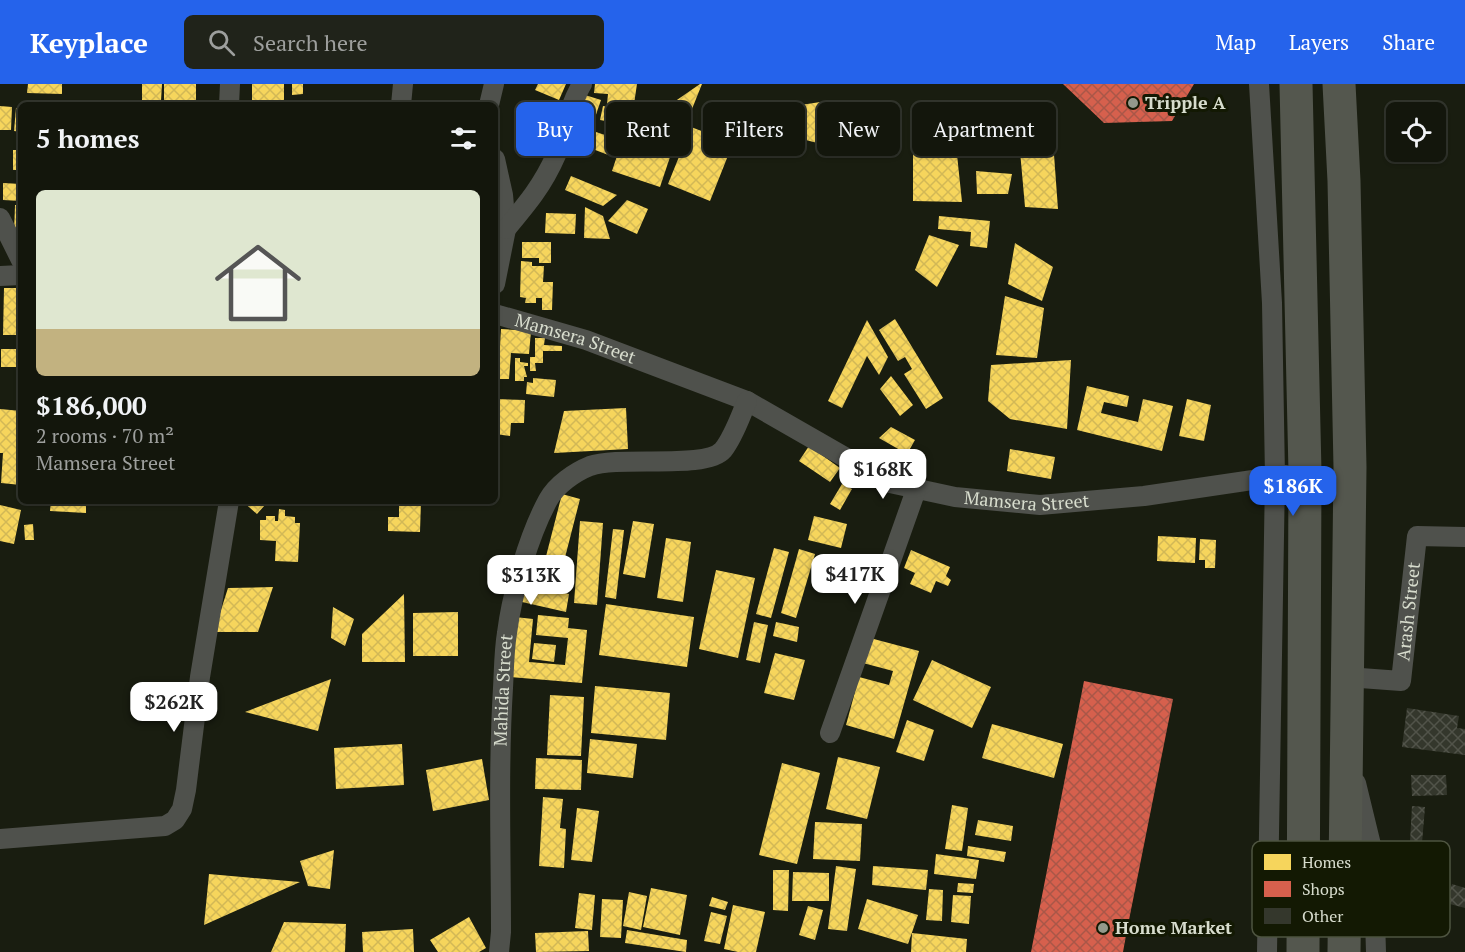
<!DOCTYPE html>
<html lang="en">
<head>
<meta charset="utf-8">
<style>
  body { margin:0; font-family:"PT Serif",serif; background:#20231a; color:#f1f3f6; height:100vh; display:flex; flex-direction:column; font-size:22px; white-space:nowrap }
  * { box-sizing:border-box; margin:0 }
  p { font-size:20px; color:#9d9f9d }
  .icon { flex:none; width:33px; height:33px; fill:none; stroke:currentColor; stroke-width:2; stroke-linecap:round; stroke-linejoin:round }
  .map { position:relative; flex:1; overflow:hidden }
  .details { position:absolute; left:18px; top:18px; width:480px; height:402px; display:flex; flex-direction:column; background:#13160c; border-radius:9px; box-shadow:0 2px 4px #0004,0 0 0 2px #32352d }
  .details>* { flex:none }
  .hud { position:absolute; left:516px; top:18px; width:570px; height:54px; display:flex; gap:12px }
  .tools { position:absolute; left:1386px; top:18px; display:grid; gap:12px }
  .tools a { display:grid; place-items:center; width:60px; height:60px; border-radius:9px; background:#13160c; box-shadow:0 2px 4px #0004,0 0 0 2px #32352d; font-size:30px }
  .price { position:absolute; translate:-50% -51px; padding:0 14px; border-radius:12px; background:#fff; color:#222; font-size:20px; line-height:39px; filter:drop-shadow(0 2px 3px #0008) }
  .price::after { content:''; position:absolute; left:50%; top:36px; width:18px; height:14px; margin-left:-9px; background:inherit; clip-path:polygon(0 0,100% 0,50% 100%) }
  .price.on { background:#2563eb; color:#fff }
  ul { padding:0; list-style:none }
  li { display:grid; align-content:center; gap:12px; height:318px; padding:0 18px }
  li+li { border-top:2px solid #32352d }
  li span { display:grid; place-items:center; height:186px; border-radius:9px; color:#555 }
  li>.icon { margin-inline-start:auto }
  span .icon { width:108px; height:108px; fill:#fffc; stroke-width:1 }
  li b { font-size:26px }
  h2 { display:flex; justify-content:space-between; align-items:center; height:72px; padding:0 18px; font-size:26px }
  .tag { padding:0 21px; border-radius:9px; background:#13160c; box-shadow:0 2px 4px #0004,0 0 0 2px #32352d; font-size:21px; line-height:54px }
  .tag.on { background:#2563eb; color:#fff }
  header { display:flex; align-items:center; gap:36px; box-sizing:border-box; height:84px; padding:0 30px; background:#2563eb; color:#fff }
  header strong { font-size:28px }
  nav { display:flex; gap:33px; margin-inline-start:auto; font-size:21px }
  .search { width:420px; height:54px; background:#20231a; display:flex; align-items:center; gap:15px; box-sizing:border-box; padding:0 21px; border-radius:9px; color:#9d9f9d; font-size:22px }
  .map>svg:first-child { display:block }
</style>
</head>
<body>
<header>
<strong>Keyplace</strong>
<div class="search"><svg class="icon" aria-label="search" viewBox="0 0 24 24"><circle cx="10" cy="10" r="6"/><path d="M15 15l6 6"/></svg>Search here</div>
<nav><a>Map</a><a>Layers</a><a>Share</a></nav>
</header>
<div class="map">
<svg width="1465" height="868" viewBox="0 0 1465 868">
  <defs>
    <pattern id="homes-cross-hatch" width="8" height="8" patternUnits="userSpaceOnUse" patternTransform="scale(1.5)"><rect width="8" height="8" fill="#f6d55c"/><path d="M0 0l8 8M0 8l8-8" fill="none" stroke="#d2b856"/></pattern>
    <pattern id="shops-cross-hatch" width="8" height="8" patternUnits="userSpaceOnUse" patternTransform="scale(1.5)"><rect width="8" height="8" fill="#d6604d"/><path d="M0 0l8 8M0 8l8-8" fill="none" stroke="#a95748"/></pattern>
    <pattern id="building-cross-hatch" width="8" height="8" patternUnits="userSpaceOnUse" patternTransform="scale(1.5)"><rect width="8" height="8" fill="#34372c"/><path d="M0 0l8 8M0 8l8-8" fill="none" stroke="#515349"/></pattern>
  </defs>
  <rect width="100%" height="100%" fill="#191d10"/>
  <!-- homes -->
  <path fill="url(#homes-cross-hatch)" d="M28,0H62V10L27,9Z
    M142,0H162L161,17L142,16Z
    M164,0H196V21H164Z
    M252,0H284V21H252Z
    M292,0H303V10L292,11Z
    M538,0H566L559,16L535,6Z
    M595,0H637L634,20L622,19V22L607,20L608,10L594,9Z
    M700,0H702L682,50L648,36Z
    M585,11L601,16L584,66L568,61Z
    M827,17L833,63L798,54L794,22Z
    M522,18L552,29L544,52L514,41Z
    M0,22L12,23L11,46H0Z
    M603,22L620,25L617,39L600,36Z
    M16,24H21V48L14,47Z
    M691,43L733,59L710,117L668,100Z
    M596,48L617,55L611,72L590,64Z
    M623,54L671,70L660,103L612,87Z
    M1053,57L1058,125L1025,123L1020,67Z
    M913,61H956L962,118L913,117Z
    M13,66H21V86H13Z
    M976,87L1012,90L1008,110H977Z
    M571,92L617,111L603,122L565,106Z
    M3,99L21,100V117L3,116Z
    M627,116L648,125L637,150L608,137Z
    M15,121H21V149H14Z
    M585,123L603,132L610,155L584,154Z
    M546,129L576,130L575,150L545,149Z
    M939,132L990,137L987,164L970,162L971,148L938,145Z
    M929,151L959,161L937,203L915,186Z
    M522,158H551V179H539V174H522Z
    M1015,159L1053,183L1042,217L1008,200Z
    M521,177L532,178V182H544L543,198H553L552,226H542V214H536V219H525L526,214L520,213Z
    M4,204H21V251H3Z
    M1005,212L1044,224L1037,274L996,271Z
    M895,235L943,314L926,325L904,290L912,285L905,273L898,277L879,246Z
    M867,236L888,273L879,291L867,272L842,324L828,317Z
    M501,245L531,247L529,270L511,269L509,295H498Z
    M535,254H545L544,261L562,262V267H543V279H535L536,287H530V273H535Z
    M1,265H21V283H1Z
    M515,274H520V278L528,279V282H524L527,293H524V297H515Z
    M1071,276L1067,345L1010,335L988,317L991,281Z
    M891,292L913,321L900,332L880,305Z
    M533,294L556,296L554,313L526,310L527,298L533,299Z
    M1087,302L1129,312L1127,323L1104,318L1101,329L1138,338L1143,315L1173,322L1162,367L1077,346Z
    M495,315L525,316L524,339H511L510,352L495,350Z
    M1187,315L1211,321L1204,357L1179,352Z
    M626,324L628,365L554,369L564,327Z
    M0,325L21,327V401L1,399L3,369H0Z
    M891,343L915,356L907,370L879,354Z
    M809,362L840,384L830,398L799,377Z
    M1010,365L1055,373L1051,395L1007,387Z
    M842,400L852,405L840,426L830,420Z
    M562,410L580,415L560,493L542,488Z
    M51,417H86V429L50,427Z
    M242,417H259L265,421L257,430Z
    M387,417H421L420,448L388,447V433H399V422L387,421Z
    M0,421L21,426L14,460L0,457Z
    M279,425L285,426V432L295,433V439H300L298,478L275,477L276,457L260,456V436H266V432H275V437H278Z
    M814,432L847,440L841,464L808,456Z
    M580,437L603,439L597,521L574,519Z
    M633,437L654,440L645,494L623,490Z
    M33,440L34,456H25L24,441Z
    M613,445L624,446L616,515L605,513Z
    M1158,452L1196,454L1195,479L1157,477Z
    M666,454L691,458L683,518L657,514Z
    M1200,455L1216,456L1215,484H1205V476H1199Z
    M774,464L789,468L771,534L756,530Z
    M799,465L815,470L796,534L781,529Z
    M911,466L950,483L946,492L951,496L948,502L936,497L931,509L910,500L915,489L904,484Z
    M845,477L865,481L861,500L841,496Z
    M716,486L755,494L738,574L699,565Z
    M526,500L569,510L566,528L522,518Z
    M273,503L258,548H214L228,504Z
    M404,510L405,578H362V550Z
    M606,520L694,533L687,583L599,571Z
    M333,523L354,535L345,562L331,554Z
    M458,528V572H413V529Z
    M538,531L569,534L568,544L587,546L582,599L510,593L515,533L533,535L529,578L565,581L568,554L536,551Z
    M754,538L768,541L760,579L746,576Z
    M776,538L799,543L797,558L773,552Z
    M870,554L919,567L894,655L846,641L859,593L889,601L893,587L863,579Z
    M534,559L556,561L554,578L532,575Z
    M775,569L805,576L794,616L764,609Z
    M932,576L991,603L972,644L913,616Z
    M331,595L318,647L245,628Z
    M595,602L670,609L666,656L591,649Z
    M550,611L584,613L581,672L547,671Z
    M907,636L934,646L924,677L896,668Z
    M992,640L1063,660L1054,694L982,674Z
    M590,655L637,660L633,694L587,689Z
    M402,660L404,701L336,705L334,664Z
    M838,673L880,683L867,735L826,725Z
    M536,674L582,676L581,706L535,705Z
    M482,675L489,716L433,727L426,686Z
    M782,679L820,689L797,780L759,771Z
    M543,713L563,715L560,744L566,745L564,784L539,782Z
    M952,721L968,724L962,767L945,765Z
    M577,724L599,727L592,778L571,776Z
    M978,736L1013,742L1011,757L975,751Z
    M815,738L862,740L860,777L813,775Z
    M968,762L1006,768L1004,778L967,772Z
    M334,766L330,805L308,802L300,777Z
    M936,770L979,776L976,795L934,790Z
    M836,782L856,785L847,847L828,845Z
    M873,782L928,786L926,806L872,801Z
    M773,786H789L788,827L773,826Z
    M793,788L829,789V817H792Z
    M209,790L300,798L204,841Z
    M958,799L974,800L973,809L957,808Z
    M651,804L687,811L680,851L643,843Z
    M929,805L943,806L942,837L926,836Z
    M629,808L647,812L641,846L623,842Z
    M579,809L595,811L592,846L575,844Z
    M953,811L971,812L969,840L951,838Z
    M712,813L728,818L725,826L709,822Z
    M602,815L623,816L621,854L600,853Z
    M867,815L918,831L908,860L858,845Z
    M733,821L765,828L756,868H738L724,865Z
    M808,822L823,826L815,856L799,851Z
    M711,828L727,832L720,860L704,857Z
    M469,833L486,864L479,868H438L430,856Z
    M284,838L346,840L345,868H271Z
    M413,845L414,868H363L362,848Z
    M627,846L687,856L686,868L625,859Z
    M588,847L589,867L536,868L535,849Z
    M912,849L967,855L966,868H911Z"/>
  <!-- shops -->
  <path fill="url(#shops-cross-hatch)" d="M1063,0H1194L1172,37L1104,39Z
    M1084,597L1173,615L1127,846L1123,868H1031Z"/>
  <!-- building -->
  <path fill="url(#building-cross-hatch)" d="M1407,624L1459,632L1457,644L1465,645V671L1402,663Z
    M1411,691H1446L1447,711L1412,712Z
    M1412,722L1425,723L1422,759L1410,758Z
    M1452,800L1465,804V824L1446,819Z"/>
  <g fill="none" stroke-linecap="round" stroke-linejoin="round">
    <!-- street -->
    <g stroke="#4f514c" stroke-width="20">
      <path d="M1259,0L1272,219L1275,393L1267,868"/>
      <path d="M229,21L230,0"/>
      <path d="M401,21L403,0"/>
      <path d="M489,21L494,0"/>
      <path d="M495,75L503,111L506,145L495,200"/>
      <path d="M0,134L21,176"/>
      <path d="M506,145C527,120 543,101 556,71C565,47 569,22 582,0"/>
      <path d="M0,192L21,191"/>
      <path id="s1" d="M495,230L586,256L747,317L890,399L955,413L1040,421L1144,412L1286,391"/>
      <path id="s2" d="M1347,593L1401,597L1417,452L1465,453"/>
      <path d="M830,649L916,406"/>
      <path d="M1356,699L1373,769L1376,868"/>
      <path d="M0,755L165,742L175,736L182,725L186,706L200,593L229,417"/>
      <path id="s3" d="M499,868L501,848C501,767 498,685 503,604C504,586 504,567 507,549C512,509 529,451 548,416C556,401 575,388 590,382C620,371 706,386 723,366C734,352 740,333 747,317"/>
    </g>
    <!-- highway -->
    <path stroke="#54574e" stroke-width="33" d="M1296,0L1305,388L1303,868
      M1339,0L1344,97L1350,383L1344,868"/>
  </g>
  <!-- markers -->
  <g fill="#94998b" stroke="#131903" stroke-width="2">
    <circle cx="1133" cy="19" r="6"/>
    <circle cx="1103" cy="844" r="6"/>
  </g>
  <g text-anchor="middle" stroke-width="6" stroke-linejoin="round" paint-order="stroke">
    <!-- poi labels -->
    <g font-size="18" font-weight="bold" fill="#d7dccd" stroke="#131903" text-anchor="start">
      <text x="1145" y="25">Tripple A</text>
      <text x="1115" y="850">Home Market</text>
    </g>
    <!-- street labels -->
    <g font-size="18" fill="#d7dccd" stroke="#131903">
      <text dy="6" stroke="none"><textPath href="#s1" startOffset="84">Mamsera Street</textPath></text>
      <text dy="6" stroke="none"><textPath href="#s1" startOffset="570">Mamsera Street</textPath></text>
      <text dy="6" stroke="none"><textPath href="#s2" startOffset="124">Arash Street</textPath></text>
      <text dy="6" stroke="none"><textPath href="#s3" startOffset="262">Mahida Street</textPath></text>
    </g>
  </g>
  <!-- legend -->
  <rect x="1252" y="757" width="198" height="96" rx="9" fill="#131903" stroke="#4e5440" stroke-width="1.5"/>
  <rect x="1264" y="770" width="27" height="16" fill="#f6d55c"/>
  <rect x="1264" y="797" width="27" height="16" fill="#d6604d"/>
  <rect x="1264" y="824" width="27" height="16" fill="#34372c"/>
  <g font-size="16" fill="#d7dccd">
    <text x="1302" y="784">Homes</text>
    <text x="1302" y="811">Shops</text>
    <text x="1302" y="838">Other</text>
  </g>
</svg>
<div class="tools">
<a><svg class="icon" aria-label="locate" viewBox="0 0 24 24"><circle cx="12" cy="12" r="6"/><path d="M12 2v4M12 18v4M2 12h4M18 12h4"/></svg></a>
</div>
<b class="price" style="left:883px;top:416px">$168K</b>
<b class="price on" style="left:1293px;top:433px">$186K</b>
<b class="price" style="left:855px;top:521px">$417K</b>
<b class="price" style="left:531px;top:522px">$313K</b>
<b class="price" style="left:174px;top:649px">$262K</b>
<div class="hud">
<a class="tag on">Buy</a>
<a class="tag">Rent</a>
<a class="tag">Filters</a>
<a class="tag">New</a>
<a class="tag">Apartment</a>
</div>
<section class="details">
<h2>5 homes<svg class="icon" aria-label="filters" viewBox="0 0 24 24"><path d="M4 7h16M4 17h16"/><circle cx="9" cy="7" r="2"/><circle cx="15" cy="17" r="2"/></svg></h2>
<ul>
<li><span style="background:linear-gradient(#dfe7d0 75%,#c2b280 0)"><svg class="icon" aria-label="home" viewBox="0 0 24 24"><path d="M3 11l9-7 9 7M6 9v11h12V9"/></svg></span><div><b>$186,000</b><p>2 rooms · 70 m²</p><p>Mamsera Street</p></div></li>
</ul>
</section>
</div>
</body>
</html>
